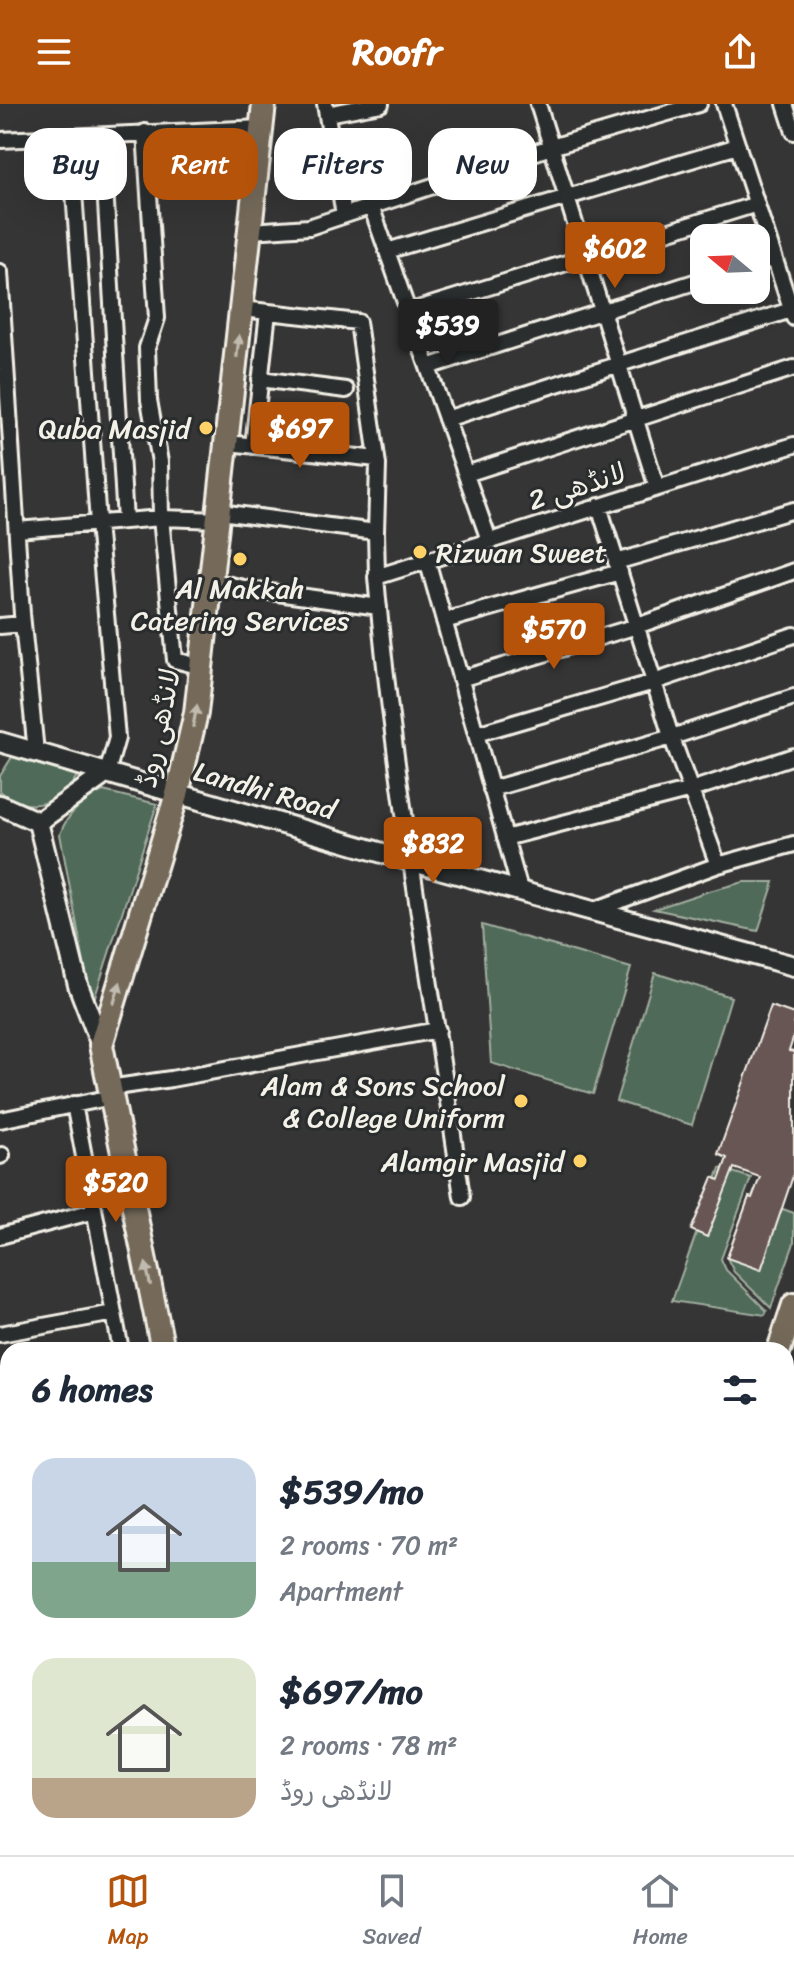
<!DOCTYPE html>
<html lang="en">
<head>
<meta charset="utf-8">
<style>
  body { margin:0; font-family:Sriracha,"Playpen Sans Arabic",sans-serif; background:#f2f2f3; color:#1f2937; height:100vh; display:flex; flex-direction:column; font-size:30px; white-space:nowrap }
  * { box-sizing:border-box; margin:0 }
  p { font-size:26px; color:#747a83 }
  .icon { flex:none; width:44px; height:44px; fill:none; stroke:currentColor; stroke-width:2; stroke-linecap:round; stroke-linejoin:round }
  .map { position:relative; flex:1; overflow:hidden }
  .drawer { position:absolute; left:0px; top:1238px; width:794px; height:514px; display:flex; flex-direction:column; background:#fff; border-radius:24px 24px 0 0; box-shadow:0 8px 32px #0002 }
  .drawer>* { flex:none }
  .guide { position:absolute; left:24px; top:24px; width:746px; height:72px; display:flex; gap:16px }
  .needle { width:52px; rotate:289deg }
  .tools { position:absolute; left:690px; top:120px; display:grid; gap:16px }
  .tools a { display:grid; place-items:center; width:80px; height:80px; border-radius:16px; background:#fff; box-shadow:0 8px 32px #0002; font-size:40px }
  .price { position:absolute; translate:-50% -68px; padding:0 18px; border-radius:8px; background:#b45309; color:#fff; font-size:26px; line-height:52px; filter:drop-shadow(0 2px 4px #0008) }
  .price::after { content:''; position:absolute; left:50%; top:48px; width:24px; height:18px; margin-left:-12px; background:inherit; clip-path:polygon(0 0,100% 0,50% 100%) }
  .price.active { background:#222; color:#fff }
  ul { padding:0; list-style:none }
  li { display:flex; align-items:center; gap:24px; height:200px; padding:0 32px }
  li span { display:grid; place-items:center; flex:none; width:224px; height:160px; border-radius:24px; color:#555 }
  li>.icon { margin-inline-start:auto }
  span .icon { width:96px; height:96px; fill:#fffc; stroke-width:1 }
  li b { font-size:34px }
  h2 { display:flex; justify-content:space-between; align-items:center; height:96px; padding:0 32px; font-size:34px }
  .tag { padding:0 28px; border-radius:24px; background:#fff; box-shadow:0 8px 32px #0002; font-size:28px; line-height:72px }
  .tag.active { background:#b45309; color:#fff }
  header { display:flex; justify-content:space-between; align-items:center; height:104px; padding:0 32px; background:#b45309; color:#fff; font-size:36px; font-weight:700 }
  .dock { display:flex; justify-content:space-around; align-items:center; height:112px; border-top:2px solid #e0e1e3; background:#fff; font-size:22px; color:#747a83 }
  .dock a { display:grid; justify-items:center; gap:4px }
  .dock .active { color:#b45309 }
  .map>svg:first-child { display:block }
</style>
</head>
<body>
<header><svg class="icon" aria-label="menu" viewBox="0 0 24 24"><path d="M4 6h16M4 12h16M4 18h16"/></svg>Roofr<svg class="icon" aria-label="share" viewBox="0 0 24 24"><path d="M12 15V3M7 8l5-5 5 5M5 13v7h14v-7"/></svg></header>
<div class="map">
<svg width="794" height="1751" viewBox="0 0 794 1751">
  <rect width="100%" height="100%" fill="#363536"/>
  <filter id="ink" filterUnits="userSpaceOnUse"><feTurbulence type="fractalNoise" baseFrequency=".0125" numOctaves="2"/><feDisplacementMap in="SourceGraphic" scale="16" xChannelSelector="R" yChannelSelector="G"/><feConvolveMatrix kernelMatrix="1 2 1 2 8 2 1 2 1" color-interpolation-filters="sRGB"/></filter>
  <g filter="url(#ink)">
    <!-- green -->
    <path fill="#506a58" stroke="#a2aea0" stroke-width="2" d="M12,653L77,672C60,702 26,710 0,687V672Z
      M103,687L157,700L92,902L60,730C67,710 84,695 103,687Z
      M744,778H774L758,827L654,805L709,787Z
      M482,821L631,864L593,990L491,959Z
      M655,869L731,893L692,1021L616,997Z
      M720,1064L751,1074L721,1155L726,1166L767,1207L765,1211L672,1197Z
      M749,1093L794,1109V1139L771,1204L734,1168L727,1154Z
      M786,1729L794,1751H649L651,1744H786Z"/>
    <!-- building -->
    <path fill="#685654" stroke="#f4f1e8" stroke-width="2" d="M771,902L794,910V932L789,947L794,948V1069L761,1166L727,1154L749,1093L752,1094L760,1073L734,1064L707,1133L691,1126L713,1073L719,1076L727,1054L718,1050Z"/>
    <g fill="none" stroke-linecap="round" stroke-linejoin="round">
      <!-- minor casing -->
      <g stroke="#f4f1e8" stroke-width="20">
        <path id="minor" d="M325,0L344,111
          M538,0L657,384
          M724,0L794,214
          M785,0L794,28
          M327,10L381,0
          M145,28L157,214L147,244L149,296L160,358L161,414L175,556L202,563
          M102,32L125,417
          M70,33L98,419L117,634L107,669
          M0,36L262,24
          M371,102L489,436
          M251,127L309,123L551,43L699,0
          M387,147L738,42
          M756,160L774,154
          M0,168L22,510L36,648
          M242,205L358,218L378,361L376,428
          M408,208L757,100
          M428,263L704,175
          M260,275L346,286
          M446,315L791,206
          M228,339L377,355
          M253,342L268,208
          M466,370L794,264
          M599,402L669,626L718,761
          M220,408L376,428L377,471
          M17,426L161,414L220,416
          M427,456L520,786
          M616,458L794,406
          M213,477L248,485L379,503
          M444,517L620,468
          M0,522L23,520
          M460,575L637,522L794,467
          M476,630L654,578L794,531
          M491,685L672,633L794,593
          M505,734L691,686L794,652
          M594,806L718,761L794,740
          M109,984L171,975L438,926
          M74,1000L121,1246
          M0,1016L112,993
          M0,1052L2,1051
          M462,1093C433,886 394,681 376,473L794,341
          M0,1132L94,1107
          M0,1230L114,1209
          M0,1284L8,1283
          M786,1439L794,1442
          M786,1513L794,1515
          M786,1585L794,1588
          M786,1622L794,1603
          M786,1693L794,1715
          M76,1744V1751
          M453,1751L455,1744"/>
      </g>
      <!-- tertiary casing -->
      <g stroke="#f4f1e8" stroke-width="24">
        <path id="tertiary" d="M0,638L410,757L794,862
          M0,701L38,718L78,881L101,941
          M38,718L107,669
          M786,1351L794,1354
          M0,1623L8,1625"/>
      </g>
      <!-- primary casing -->
      <g stroke="#f4f1e8" stroke-width="28">
        <path id="primary" d="M163,1246L101,941L177,690L196,609L264,0
          M779,1246L794,1201
          M253,1744L254,1751
          M596,1751L598,1744"/>
      </g>
      <!-- minor -->
      <use href="#minor" stroke="#2a2d2e" stroke-width="14"/>
      <!-- tertiary -->
      <use href="#tertiary" stroke="#2a2d2e" stroke-width="18"/>
      <!-- primary -->
      <use href="#primary" stroke="#746a5a" stroke-width="22"/>
    </g>
    <!-- one-way arrows -->
    <defs><path id="oneway-solid" d="M-6-.8H1V-3.2L6.5 0L1 3.2V.8H-6Z" transform="scale(2)"/></defs>
    <g fill="#c1bbaf">
      <use href="#oneway-solid" transform="translate(238 242) rotate(-84)"/>
      <use href="#oneway-solid" transform="translate(195 612) rotate(-79)"/>
      <use href="#oneway-solid" transform="translate(117 889) rotate(-73)"/>
      <use href="#oneway-solid" transform="translate(148 1170) rotate(-102)"/>
    </g>
  </g>
  <!-- markers -->
  <g fill="#ffd166" stroke="#2a2d2e" stroke-width="3">
    <circle cx="206" cy="324" r="8"/>
    <circle cx="420" cy="448" r="8"/>
    <circle cx="240" cy="455" r="8"/>
    <circle cx="521" cy="997" r="8"/>
    <circle cx="580" cy="1057" r="8"/>
  </g>
  <g text-anchor="middle" stroke-width="6" stroke-linejoin="round" paint-order="stroke">
    <!-- poi labels -->
    <g font-size="28" fill="#f4f1e8" stroke="#2a2d2e" text-anchor="end">
      <text x="190" y="334">Quba Masjid</text>
      <text x="436" y="458" text-anchor="start">Rizwan Sweet</text>
      <text x="240" y="494" text-anchor="middle">Al Makkah<tspan x="240" dy="32">Catering Services</tspan></text>
      <text x="505" y="991">Alam &amp; Sons School<tspan x="505" dy="32">&amp; College Uniform</tspan></text>
      <text x="564" y="1067">Alamgir Masjid</text>
    </g>
    <!-- street labels -->
    <g font-size="28" fill="#f4f1e8" stroke="#2a2d2e">
      <text transform="translate(577 382) rotate(-17)" y="10">لانڈھی 2</text>
      <text transform="translate(158 624) rotate(-78)" y="10">لانڈھی روڈ</text>
      <text transform="translate(265 686) rotate(16)" y="10">Landhi Road</text>
    </g>
  </g>
</svg>
<div class="tools">
<a><svg class="needle" viewBox="-14 -14 28 28"><path d="M0-13l5 13h-10z" fill="#e53935"/><path d="M0 13l5-13h-10z" fill="#747a83"/></svg></a>
</div>
<b class="price" style="left:615px;top:186px">$602</b>
<b class="price active" style="left:448px;top:263px">$539</b>
<b class="price" style="left:300px;top:366px">$697</b>
<b class="price" style="left:554px;top:567px">$570</b>
<b class="price" style="left:433px;top:781px">$832</b>
<b class="price" style="left:116px;top:1120px">$520</b>
<div class="guide">
<a class="tag">Buy</a>
<a class="tag active">Rent</a>
<a class="tag">Filters</a>
<a class="tag">New</a>
</div>
<section class="drawer">
<h2>6 homes<svg class="icon" aria-label="filters" viewBox="0 0 24 24"><path d="M4 7h16M4 17h16"/><circle cx="9" cy="7" r="2"/><circle cx="15" cy="17" r="2"/></svg></h2>
<ul>
<li><span style="background:linear-gradient(#c9d6e8 65%,#7fa58c 0)"><svg class="icon" aria-label="home" viewBox="0 0 24 24"><path d="M3 11l9-7 9 7M6 9v11h12V9"/></svg></span><div><b>$539/mo</b><p>2 rooms · 70 m²</p><p>Apartment</p></div></li>
<li><span style="background:linear-gradient(#dfe7d0 75%,#b9a48a 0)"><svg class="icon" aria-label="home" viewBox="0 0 24 24"><path d="M3 11l9-7 9 7M6 9v11h12V9"/></svg></span><div><b>$697/mo</b><p>2 rooms · 78 m²</p><p>لانڈھی روڈ</p></div></li>
</ul>
</section>
</div>
<nav class="dock">
<a class="active"><svg class="icon" aria-label="map" viewBox="0 0 24 24"><path d="M3 6l6-2 6 2 6-2v14l-6 2-6-2-6 2zM9 4v14M15 6v14"/></svg>Map</a>
<a><svg class="icon" aria-label="saved" viewBox="0 0 24 24"><path d="M7 4h10v16l-5-4-5 4z"/></svg>Saved</a>
<a><svg class="icon" aria-label="home" viewBox="0 0 24 24"><path d="M3 11l9-7 9 7M6 9v11h12V9"/></svg>Home</a>
</nav>
</body>
</html>
